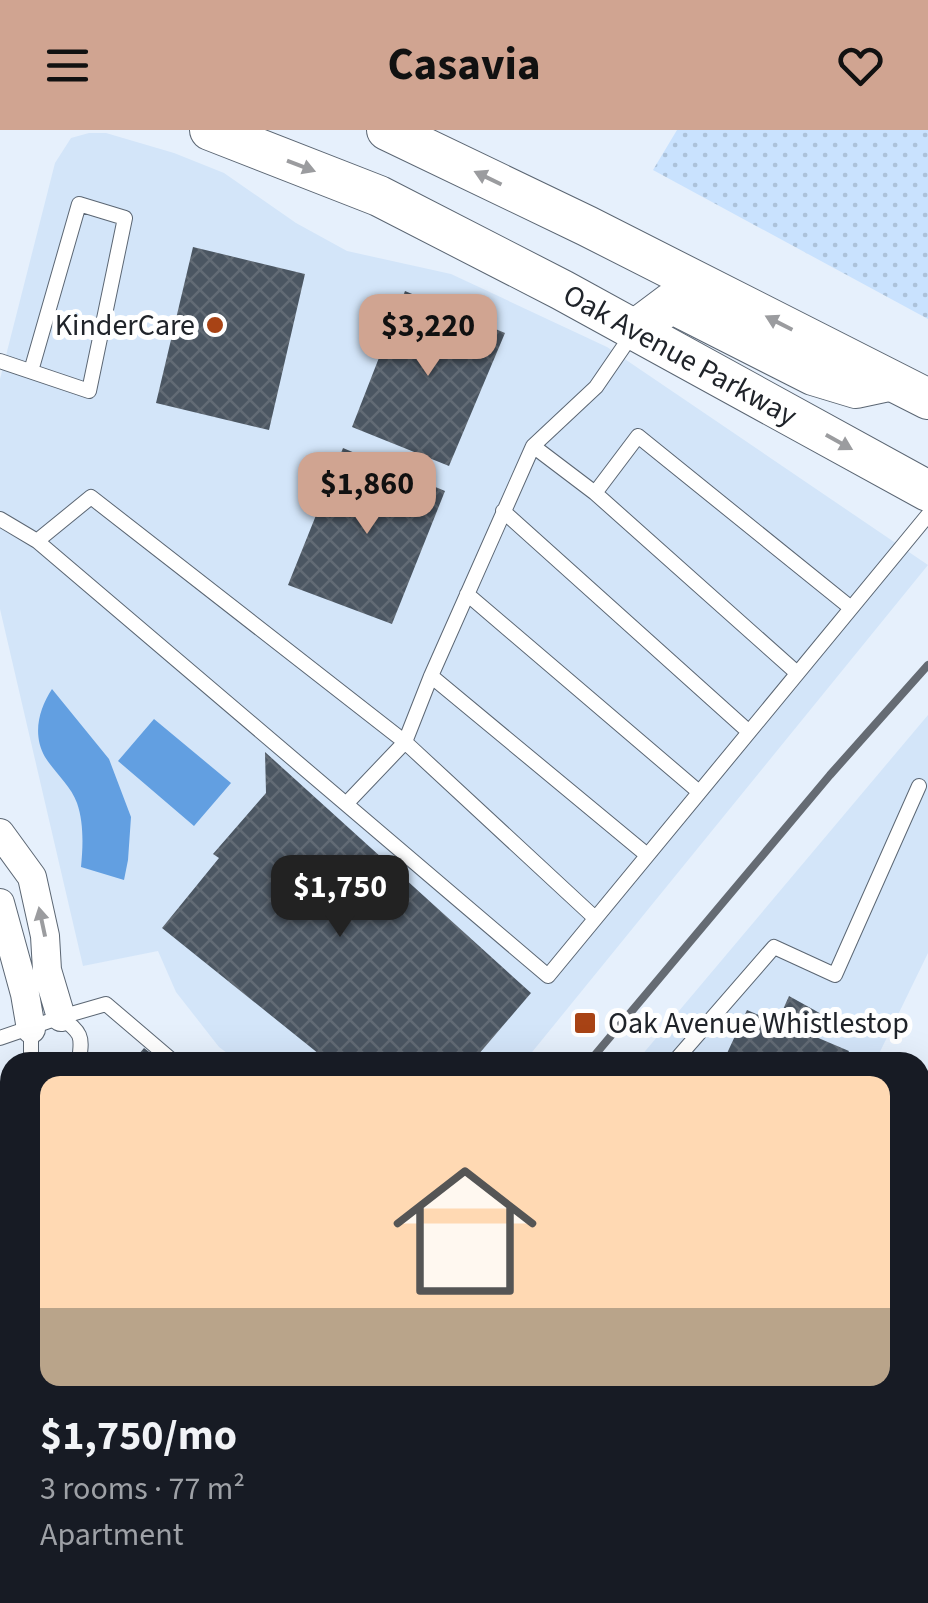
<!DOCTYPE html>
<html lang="en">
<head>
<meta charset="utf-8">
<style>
  body { margin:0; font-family:"Source Sans 3",sans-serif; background:#242831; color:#f1f3f6; height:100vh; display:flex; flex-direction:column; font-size:38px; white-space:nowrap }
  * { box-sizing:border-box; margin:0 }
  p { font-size:32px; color:#9ea1a6 }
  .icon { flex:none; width:55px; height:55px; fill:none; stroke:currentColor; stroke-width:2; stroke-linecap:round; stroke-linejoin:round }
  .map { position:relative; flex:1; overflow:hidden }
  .drawer { position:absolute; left:0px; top:922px; width:930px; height:552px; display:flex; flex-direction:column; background:#171b24; border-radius:30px 30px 0 0; box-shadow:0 10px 40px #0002 }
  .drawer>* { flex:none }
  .price { position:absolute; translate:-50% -85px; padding:0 22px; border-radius:20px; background:#d0a491; color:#111; font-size:32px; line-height:65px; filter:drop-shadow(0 2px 5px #0008) }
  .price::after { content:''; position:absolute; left:50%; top:60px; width:30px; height:22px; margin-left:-15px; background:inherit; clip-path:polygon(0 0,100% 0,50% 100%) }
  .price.selected { background:#222; color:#fff }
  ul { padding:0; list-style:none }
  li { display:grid; align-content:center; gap:20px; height:530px; padding:0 40px }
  li span { display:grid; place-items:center; height:310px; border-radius:20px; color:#555 }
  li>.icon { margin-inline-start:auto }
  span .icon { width:180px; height:180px; fill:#fffc; stroke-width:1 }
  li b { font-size:42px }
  header { display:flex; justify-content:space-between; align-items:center; height:130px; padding:0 40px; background:#d0a491; color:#111; font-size:45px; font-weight:700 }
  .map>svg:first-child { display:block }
</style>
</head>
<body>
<header><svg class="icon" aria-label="menu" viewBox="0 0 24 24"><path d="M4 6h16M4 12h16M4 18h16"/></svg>Casavia<svg class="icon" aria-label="heart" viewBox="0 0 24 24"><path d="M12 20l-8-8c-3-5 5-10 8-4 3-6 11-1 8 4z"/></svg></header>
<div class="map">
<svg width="928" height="1473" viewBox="0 0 928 1473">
  <defs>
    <pattern id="grass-dots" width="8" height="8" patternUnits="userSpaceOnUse" patternTransform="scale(2.5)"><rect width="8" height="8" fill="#c9e2fe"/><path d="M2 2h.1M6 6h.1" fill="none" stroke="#acc2da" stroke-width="1.8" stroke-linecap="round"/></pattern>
    <pattern id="building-cross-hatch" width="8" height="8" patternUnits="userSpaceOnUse" patternTransform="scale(2.5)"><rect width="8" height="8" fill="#4b5662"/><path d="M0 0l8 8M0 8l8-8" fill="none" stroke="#626b75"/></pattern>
  </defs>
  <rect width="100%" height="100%" fill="#e6f0fc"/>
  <!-- built -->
  <path fill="#d3e5f9" d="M89,3H106L174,23L224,43L296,93L347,121L451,144L607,217L928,435L524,932H239L219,917L176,862L158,821L83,836L0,479V249L55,33L71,8Z
    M928,585V823L875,932H636Z
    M189,1465H617L613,1473H182Z"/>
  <!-- grass -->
  <path fill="url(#grass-dots)" d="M677,0H928V189L653,40Z"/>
  <!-- water -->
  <path fill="#629fe1" d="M52,559L109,629L131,687L128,730L124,750L81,737C83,717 84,693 77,673C71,656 55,643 45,627C32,604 39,579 52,559Z
    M154,589L231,653L194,696L118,631Z"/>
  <!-- building -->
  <path fill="url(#building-cross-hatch)" d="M193,117L305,144L269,300L156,273Z
    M405,161L505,203L449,336L352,297Z
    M343,318L445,361L392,494L288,455Z
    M265,622L531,863L472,932H329L162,798L219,728L213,724L266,663Z
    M789,866L825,886L816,907L849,921L844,932H723L747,880L777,893Z
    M144,918L162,932H132Z
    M0,1094L10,1103V1208L0,1200Z
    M0,1245L10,1253V1261L0,1273Z
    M928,1327V1365L920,1361V1345Z
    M0,1336L10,1344V1400L0,1412Z
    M920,1429L928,1433V1448L920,1465Z
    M10,1452V1465H30L23,1473H0V1464Z
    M320,1465H351L361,1473H313Z
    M555,1465H605L601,1473H572Z"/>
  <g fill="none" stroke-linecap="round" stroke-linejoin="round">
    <!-- service casing -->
    <g stroke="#5b6673" stroke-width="16">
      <path id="service" d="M633,203L596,257L533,316L595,363L638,306L851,478
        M0,231L89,261L125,88L79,74L31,241
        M595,363L797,543
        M503,381L749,602
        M0,389L37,411L548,846L928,385
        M37,411L91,367L405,612L595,788
        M467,464L699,662
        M431,546L647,725
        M346,674L405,612L431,546L533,316
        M31,899V926L36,932
        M0,908L61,887
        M75,932L79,930C83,905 81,903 61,887L106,874L174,932
        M674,932L774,817L835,845L919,656
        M0,1303L10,1311
        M442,1465L453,1473
        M42,1473L48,1465
        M260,1473L267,1465"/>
    </g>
    <!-- minor casing -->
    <g stroke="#5b6673" stroke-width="30">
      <path id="minor" d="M0,703L32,747L45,806L47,840L61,887
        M0,773L25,864L31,899
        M920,1379L928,1383"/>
    </g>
    <!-- secondary casing -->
    <g stroke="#5b6673" stroke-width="42">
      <g id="secondary">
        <path id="s1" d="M210,0L379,66L562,160L928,361"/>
        <path d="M387,0L587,96L928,269"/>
        <path d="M635,200L671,173L813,245L856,258L884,252"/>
      </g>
    </g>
    <!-- primary casing -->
    <g stroke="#8299b3" stroke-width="48">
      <path id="primary" d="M920,1008L928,991
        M920,1167L928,1150
        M700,1473L704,1465
        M775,1473L778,1465"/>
    </g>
    <!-- service -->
    <use href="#service" stroke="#fff" stroke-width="14"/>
    <!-- minor -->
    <use href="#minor" stroke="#fff" stroke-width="28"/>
    <!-- secondary -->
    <use href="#secondary" stroke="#fff" stroke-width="40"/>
    <!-- primary -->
    <use href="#primary" stroke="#d3e8fe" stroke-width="45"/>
    <!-- rail -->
    <path stroke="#656b73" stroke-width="8" d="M589,932L830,645L928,535
      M136,1473L142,1465"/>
  </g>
  <!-- one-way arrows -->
  <defs><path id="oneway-solid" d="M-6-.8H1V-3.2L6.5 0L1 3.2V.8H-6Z" transform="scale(2.5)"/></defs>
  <g fill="#9b9c9f">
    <use href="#oneway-solid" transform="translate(301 36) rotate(21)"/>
    <use href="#oneway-solid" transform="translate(488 48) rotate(-154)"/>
    <use href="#oneway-solid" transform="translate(779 193) rotate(-153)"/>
    <use href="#oneway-solid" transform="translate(839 312) rotate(29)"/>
    <use href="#oneway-solid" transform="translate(42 792) rotate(-102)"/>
  </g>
  <!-- markers -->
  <g fill="#a84315" stroke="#fff" stroke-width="4">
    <circle cx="215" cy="195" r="10"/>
    <rect x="573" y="881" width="24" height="24" rx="5"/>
  </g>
  <g text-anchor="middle" stroke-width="10" stroke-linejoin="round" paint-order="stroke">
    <!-- poi labels -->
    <g font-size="30" fill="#20242a" stroke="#fff" text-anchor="end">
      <text x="195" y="205">KinderCare</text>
      <text x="608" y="903" text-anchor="start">Oak Avenue Whistlestop</text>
    </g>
    <!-- street labels -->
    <g font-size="30" fill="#20242a" stroke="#fff">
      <text dy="10" stroke="none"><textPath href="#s1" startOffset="522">Oak Avenue Parkway</textPath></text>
    </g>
  </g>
</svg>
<b class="price" style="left:428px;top:249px">$3,220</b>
<b class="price" style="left:367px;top:407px">$1,860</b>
<b class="price selected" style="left:340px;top:810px">$1,750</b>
<section class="drawer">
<ul>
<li><span style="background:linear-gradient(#ffd9b3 75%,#b9a48a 0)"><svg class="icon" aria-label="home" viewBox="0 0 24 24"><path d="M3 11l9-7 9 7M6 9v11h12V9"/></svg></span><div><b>$1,750/mo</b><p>3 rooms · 77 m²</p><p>Apartment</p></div></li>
</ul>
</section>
</div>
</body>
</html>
